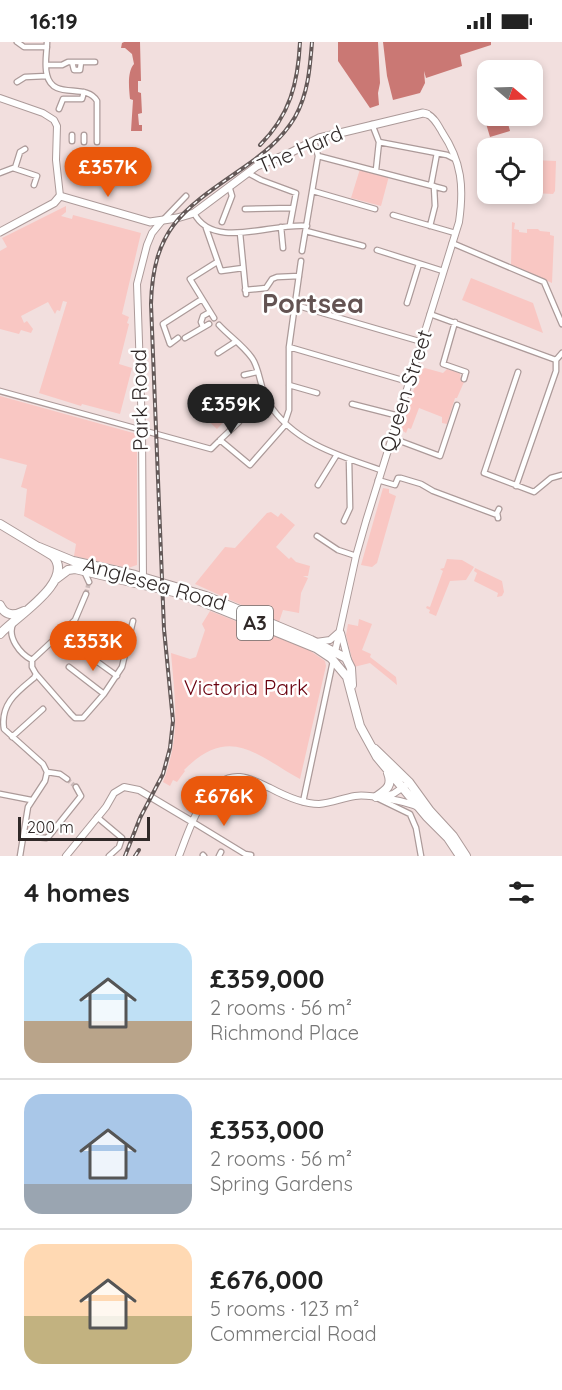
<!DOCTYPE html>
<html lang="en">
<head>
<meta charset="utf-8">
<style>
  body { margin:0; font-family:Quicksand,sans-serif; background:#f6f6f6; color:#222; height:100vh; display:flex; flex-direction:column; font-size:22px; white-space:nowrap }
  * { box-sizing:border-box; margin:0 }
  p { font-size:20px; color:#767676 }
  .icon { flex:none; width:33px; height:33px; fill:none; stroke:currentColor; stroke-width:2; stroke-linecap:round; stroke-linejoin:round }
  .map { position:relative; height:814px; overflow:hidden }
  .sheet { display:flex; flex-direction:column; background:#fff; flex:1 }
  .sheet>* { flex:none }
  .needle { width:39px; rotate:109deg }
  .controls { position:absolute; left:477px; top:18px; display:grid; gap:12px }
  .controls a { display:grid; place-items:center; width:66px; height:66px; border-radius:12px; background:#fff; box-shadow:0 3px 9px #0003; font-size:30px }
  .scale { position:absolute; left:18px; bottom:15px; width:132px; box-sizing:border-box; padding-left:6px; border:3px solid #302928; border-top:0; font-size:16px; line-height:21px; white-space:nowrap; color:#302928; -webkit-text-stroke:4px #fff; paint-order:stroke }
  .price { position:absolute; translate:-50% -51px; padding:0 14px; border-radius:21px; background:#ea580c; color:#fff; font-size:20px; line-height:39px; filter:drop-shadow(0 2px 3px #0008) }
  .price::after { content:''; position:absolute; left:50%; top:36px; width:18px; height:14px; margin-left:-9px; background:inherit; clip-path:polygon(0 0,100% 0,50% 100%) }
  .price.on { background:#222; color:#fff }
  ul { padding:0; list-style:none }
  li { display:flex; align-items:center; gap:18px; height:150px; padding:0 24px }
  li+li { border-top:2px solid #e0e0e0 }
  li span { display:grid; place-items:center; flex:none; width:168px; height:120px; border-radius:18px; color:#555 }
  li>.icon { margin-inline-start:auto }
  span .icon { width:72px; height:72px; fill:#fffc; stroke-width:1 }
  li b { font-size:26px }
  h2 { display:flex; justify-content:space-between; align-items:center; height:72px; padding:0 24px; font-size:26px }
  .status { display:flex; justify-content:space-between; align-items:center; height:42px; padding:0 30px; background:#fff; direction:ltr }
  .status svg { height:16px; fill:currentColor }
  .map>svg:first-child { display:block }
</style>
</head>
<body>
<div class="status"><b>16:19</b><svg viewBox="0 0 49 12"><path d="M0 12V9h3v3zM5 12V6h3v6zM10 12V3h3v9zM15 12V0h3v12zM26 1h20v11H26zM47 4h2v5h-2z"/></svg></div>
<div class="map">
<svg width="562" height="814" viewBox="0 0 562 814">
  <rect width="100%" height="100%" fill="#f2dfde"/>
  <!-- green -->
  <path fill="#f9c7c3" d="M533,118L556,119L555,149L553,152L533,151Z
    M360,127L389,134L381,164L351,156Z
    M66,164V170L61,174L72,177L73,173L141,191L122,272L129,275L127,281L129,282L119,322L132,326L120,372L82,362L81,364L39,351L67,260L63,259L60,269L57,268L55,272L48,260L21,274L24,281L27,279L33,287L31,291L21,288L19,292L0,287V209L7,205L2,196Z
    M512,180L515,181L514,187L519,188V190L527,191V187H538L540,189L550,190V193L554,194L552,241L511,223Z
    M471,236L533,261L543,291L462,258Z
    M425,326L443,331L447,327L460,331L461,339L464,340L457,356H455L447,382L442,381V375L419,366L411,387L408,386L406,391L403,389L402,385L420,328Z
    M0,354L137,392V523L128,526L74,514L76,502L24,474L27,447L21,445L27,423L0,416Z
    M216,356L232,371L217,387L204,375L206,369Z
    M383,446L389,447V451L396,454L377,521L372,525L361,523Z
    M271,470L278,475L281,471L295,483L276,505L289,517L291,515L296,520L310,524L308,534H303L308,536L301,551L299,571L283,568L279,580L195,542L225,505L235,506L267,471Z
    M447,517L462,518L474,525L466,538L450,539L436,574L429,571L430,568L426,566L427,564L430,565L443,529L440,527L444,526Z
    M475,526L502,539L504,550L502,554L497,555L498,551L474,539L477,531L474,529Z
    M210,569L309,608L325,619L326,624L300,737C256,713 230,682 184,728L185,729L177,740L173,738L170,744L163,740C181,693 175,659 171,611L190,617L196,615L205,588L202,582Z
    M359,577L372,582L362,608L371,612L370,615L396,635L397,643L370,621L354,625L346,593L348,582L358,584Z"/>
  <!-- water -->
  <path fill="#ca7874" d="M124,0H140L141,39H138V50L141,51L142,71L138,72L139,83H142V89H131L133,58L130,57C129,46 127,30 134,22L132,12L125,6H121L122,1Z
    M338,0H378L380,41L378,51L379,63L370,66L338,19Z
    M383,0H491V3L460,13L462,24L426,36L424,29L425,41L420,51L393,58L387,34Z
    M487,56L488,74H506L510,89L490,95L479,58Z"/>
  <!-- pier -->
  <path fill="#f2dfde" d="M290,0H321L317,36L323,37L303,70L284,92L269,81L278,66L285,46Z"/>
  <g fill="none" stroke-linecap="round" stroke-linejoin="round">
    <!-- minor-tunnel -->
    <path stroke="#cbbbba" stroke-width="4.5" stroke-dasharray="4.5 2" stroke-linecap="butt" d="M86,552L89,540
      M67,737L76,745"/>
    <!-- minor casing -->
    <g stroke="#ac9a99" stroke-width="7">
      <path id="minor" d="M17,0L24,5H47
        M47,0C47,10 44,23 47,33C53,59 86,40 97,59V100
        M72,20L74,28H80L81,20
        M46,23H62L68,20H95
        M17,40L25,35L47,34
        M59,67L63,57H82L84,50
        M372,82L379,100L376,128
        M72,99V93
        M84,100V93
        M379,100L447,113L455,117
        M318,114L444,147
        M15,126L20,110L25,107
        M0,131L13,126L37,134L34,143
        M248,131L261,138L296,151L290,183
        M431,143L437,111
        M313,149L375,167
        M245,167L293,166
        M194,171C213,209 274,180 307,184
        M393,173L455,191
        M163,178L186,154
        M222,180L232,154L229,144
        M430,184L435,164L434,144
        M281,185L283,206
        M206,186L221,229L243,226
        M306,189L363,204
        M240,191L246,252
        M452,201L544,240L562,282
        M377,208L443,229
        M302,209L318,114L314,98
        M245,248L266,246L272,237L277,235L299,234
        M407,261L419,222
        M295,263L422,300
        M430,272L556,318
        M214,276L190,237L217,220
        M455,280L443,322L466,330L464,337
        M219,283C229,294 243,303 252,316C260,327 260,347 268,360C292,400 339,414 381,428
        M203,285L201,280L203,274L210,270
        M178,296L170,302L163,282L202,257
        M185,296L209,282
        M289,305L409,340
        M218,311L235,300
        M556,318L562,311
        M518,330L484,431L534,450L551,436L562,433
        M244,333L257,330
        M289,343L317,351
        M0,349L211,407L220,398L250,423L286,382
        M352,362L399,374
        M285,380L289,368V305L301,219
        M392,396L440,414L457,363
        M220,398L239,380
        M378,438L395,443L398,436H401L421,442L433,449L497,473
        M318,443L336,414
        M516,444L556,329V318
        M498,476L497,471L499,467
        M344,479L350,466L349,417
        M317,494L338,508L356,514
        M84,529L89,540
        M13,582C7,595 20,612 32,618
        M59,592L117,634
        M32,618V625L36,632L71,672L75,676H83L104,652L122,625L133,579
        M32,618L75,578L86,552
        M69,625L104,652
        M12,695L43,667
        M47,730L60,732L67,737
        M0,752L31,758
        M377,756L410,772L416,786L421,814
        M303,760L333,619
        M97,775L122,796L119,805L109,814
        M191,779L245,812L251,813
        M24,794L46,796L49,794L81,754L76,745
        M203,813L204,814
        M20,814L28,765L45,739L47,730L43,722L4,687C0,662 17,650 34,636L36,632
        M219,814L221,810"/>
    </g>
    <!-- tertiary casing -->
    <g stroke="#ac9a99" stroke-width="8">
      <path id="tertiary" d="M0,56L43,71L54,78L57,84L56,118L60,154
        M143,539L142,387L137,242L147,203L152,191L161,180
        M341,591L348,618
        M316,600L330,598L339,590
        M335,610L356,514L366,479L459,180C464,145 462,120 442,90C438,83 434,75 427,72
        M382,755L393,752L405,744
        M66,814L106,765L114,751L124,745L139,748L191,779
        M179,814C189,789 205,732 240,735C251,736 261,742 270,746C285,754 302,762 319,762C331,761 343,756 355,754C368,752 406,759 418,765"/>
    </g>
    <!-- secondary casing -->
    <g stroke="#ac9a99" stroke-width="9">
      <path id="secondary" d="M0,190L54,161L60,154L150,180L177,176L194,171L257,124L288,112L319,96L423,71L427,72"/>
    </g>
    <!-- primary casing -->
    <g stroke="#ac9a99" stroke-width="10">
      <path id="primary" d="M0,482L53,514C76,539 14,576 0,592
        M39,505L73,519L135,533L206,554L311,598L346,616L351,626L352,643
        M56,537L68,528L75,527L174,550L203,560L316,606L331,616L347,635L360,684L377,715L427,775L448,796L460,814
        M0,563C5,574 14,574 24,569
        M375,707L409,740L430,769L453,794L466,814
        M376,755C386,748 393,744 388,731"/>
    </g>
    <!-- minor -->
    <use href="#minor" stroke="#fff" stroke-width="4.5"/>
    <!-- tertiary -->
    <use href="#tertiary" stroke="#fff" stroke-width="6"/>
    <!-- secondary -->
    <use href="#secondary" stroke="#fff" stroke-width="7"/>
    <!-- primary -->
    <use href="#primary" stroke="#fff" stroke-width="8"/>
    <!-- rail casing -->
    <g stroke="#645958" stroke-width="4">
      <path id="rail" d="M260,103C290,73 298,41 300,0
        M125,814L140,776L163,732L170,706L173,679L164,587L151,262C153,185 184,167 243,126C263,112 282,97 295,75C308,52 310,26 312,0
        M135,814L139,808"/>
    </g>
    <!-- rail -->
    <use href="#rail" stroke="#fff" stroke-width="1.5" stroke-dasharray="4.5" stroke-linecap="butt"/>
  </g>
  <g text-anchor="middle" stroke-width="5" stroke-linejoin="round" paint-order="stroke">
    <!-- shield labels -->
    <rect fill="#fff" stroke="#6e6968" stroke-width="1.5" x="237" y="564" width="36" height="34" rx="4.5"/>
    <g font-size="20" font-weight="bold" fill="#302928">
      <text x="255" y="588">A3</text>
    </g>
    <!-- street labels -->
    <g font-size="21" fill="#302928" stroke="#fff">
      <text transform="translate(300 108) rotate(-23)" y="7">The Hard</text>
      <text transform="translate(406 349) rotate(-72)" y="7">Queen Street</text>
      <text transform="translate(140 358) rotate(-91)" y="7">Park Road</text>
      <text transform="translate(155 542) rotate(16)" y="7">Anglesea Road</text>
    </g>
    <!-- park labels -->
    <g font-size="21" fill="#69000e" stroke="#fff">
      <text x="246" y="653">Victoria Park</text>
    </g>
    <!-- district labels -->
    <g font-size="27" font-weight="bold" fill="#635352" stroke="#fff">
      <text x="313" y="271">Portsea</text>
    </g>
  </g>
</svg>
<div class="controls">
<a><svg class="needle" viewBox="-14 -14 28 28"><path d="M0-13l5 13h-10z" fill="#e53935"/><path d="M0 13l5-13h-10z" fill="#767676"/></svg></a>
<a><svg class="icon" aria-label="locate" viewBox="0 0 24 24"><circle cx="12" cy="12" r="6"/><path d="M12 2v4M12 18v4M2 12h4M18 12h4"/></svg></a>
</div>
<div class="scale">200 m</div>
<b class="price" style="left:108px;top:156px">£357K</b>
<b class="price on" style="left:231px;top:393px">£359K</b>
<b class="price" style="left:93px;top:630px">£353K</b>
<b class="price" style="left:224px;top:785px">£676K</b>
</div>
<section class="sheet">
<h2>4 homes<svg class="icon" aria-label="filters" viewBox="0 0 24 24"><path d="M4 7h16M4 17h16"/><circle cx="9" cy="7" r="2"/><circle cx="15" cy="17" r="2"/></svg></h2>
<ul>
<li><span style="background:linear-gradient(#bfe0f5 65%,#b9a48a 0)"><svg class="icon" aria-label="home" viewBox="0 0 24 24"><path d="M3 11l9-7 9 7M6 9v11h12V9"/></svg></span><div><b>£359,000</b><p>2 rooms · 56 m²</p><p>Richmond Place</p></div></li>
<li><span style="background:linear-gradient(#a9c7e8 75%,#9aa5b1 0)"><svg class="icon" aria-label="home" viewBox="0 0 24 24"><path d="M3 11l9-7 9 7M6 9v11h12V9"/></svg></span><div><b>£353,000</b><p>2 rooms · 56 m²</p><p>Spring Gardens</p></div></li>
<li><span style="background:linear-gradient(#ffd9b3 60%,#c2b280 0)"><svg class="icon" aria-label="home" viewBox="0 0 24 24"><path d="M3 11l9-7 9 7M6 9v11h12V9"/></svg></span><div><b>£676,000</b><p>5 rooms · 123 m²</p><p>Commercial Road</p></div></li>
</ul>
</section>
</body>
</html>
